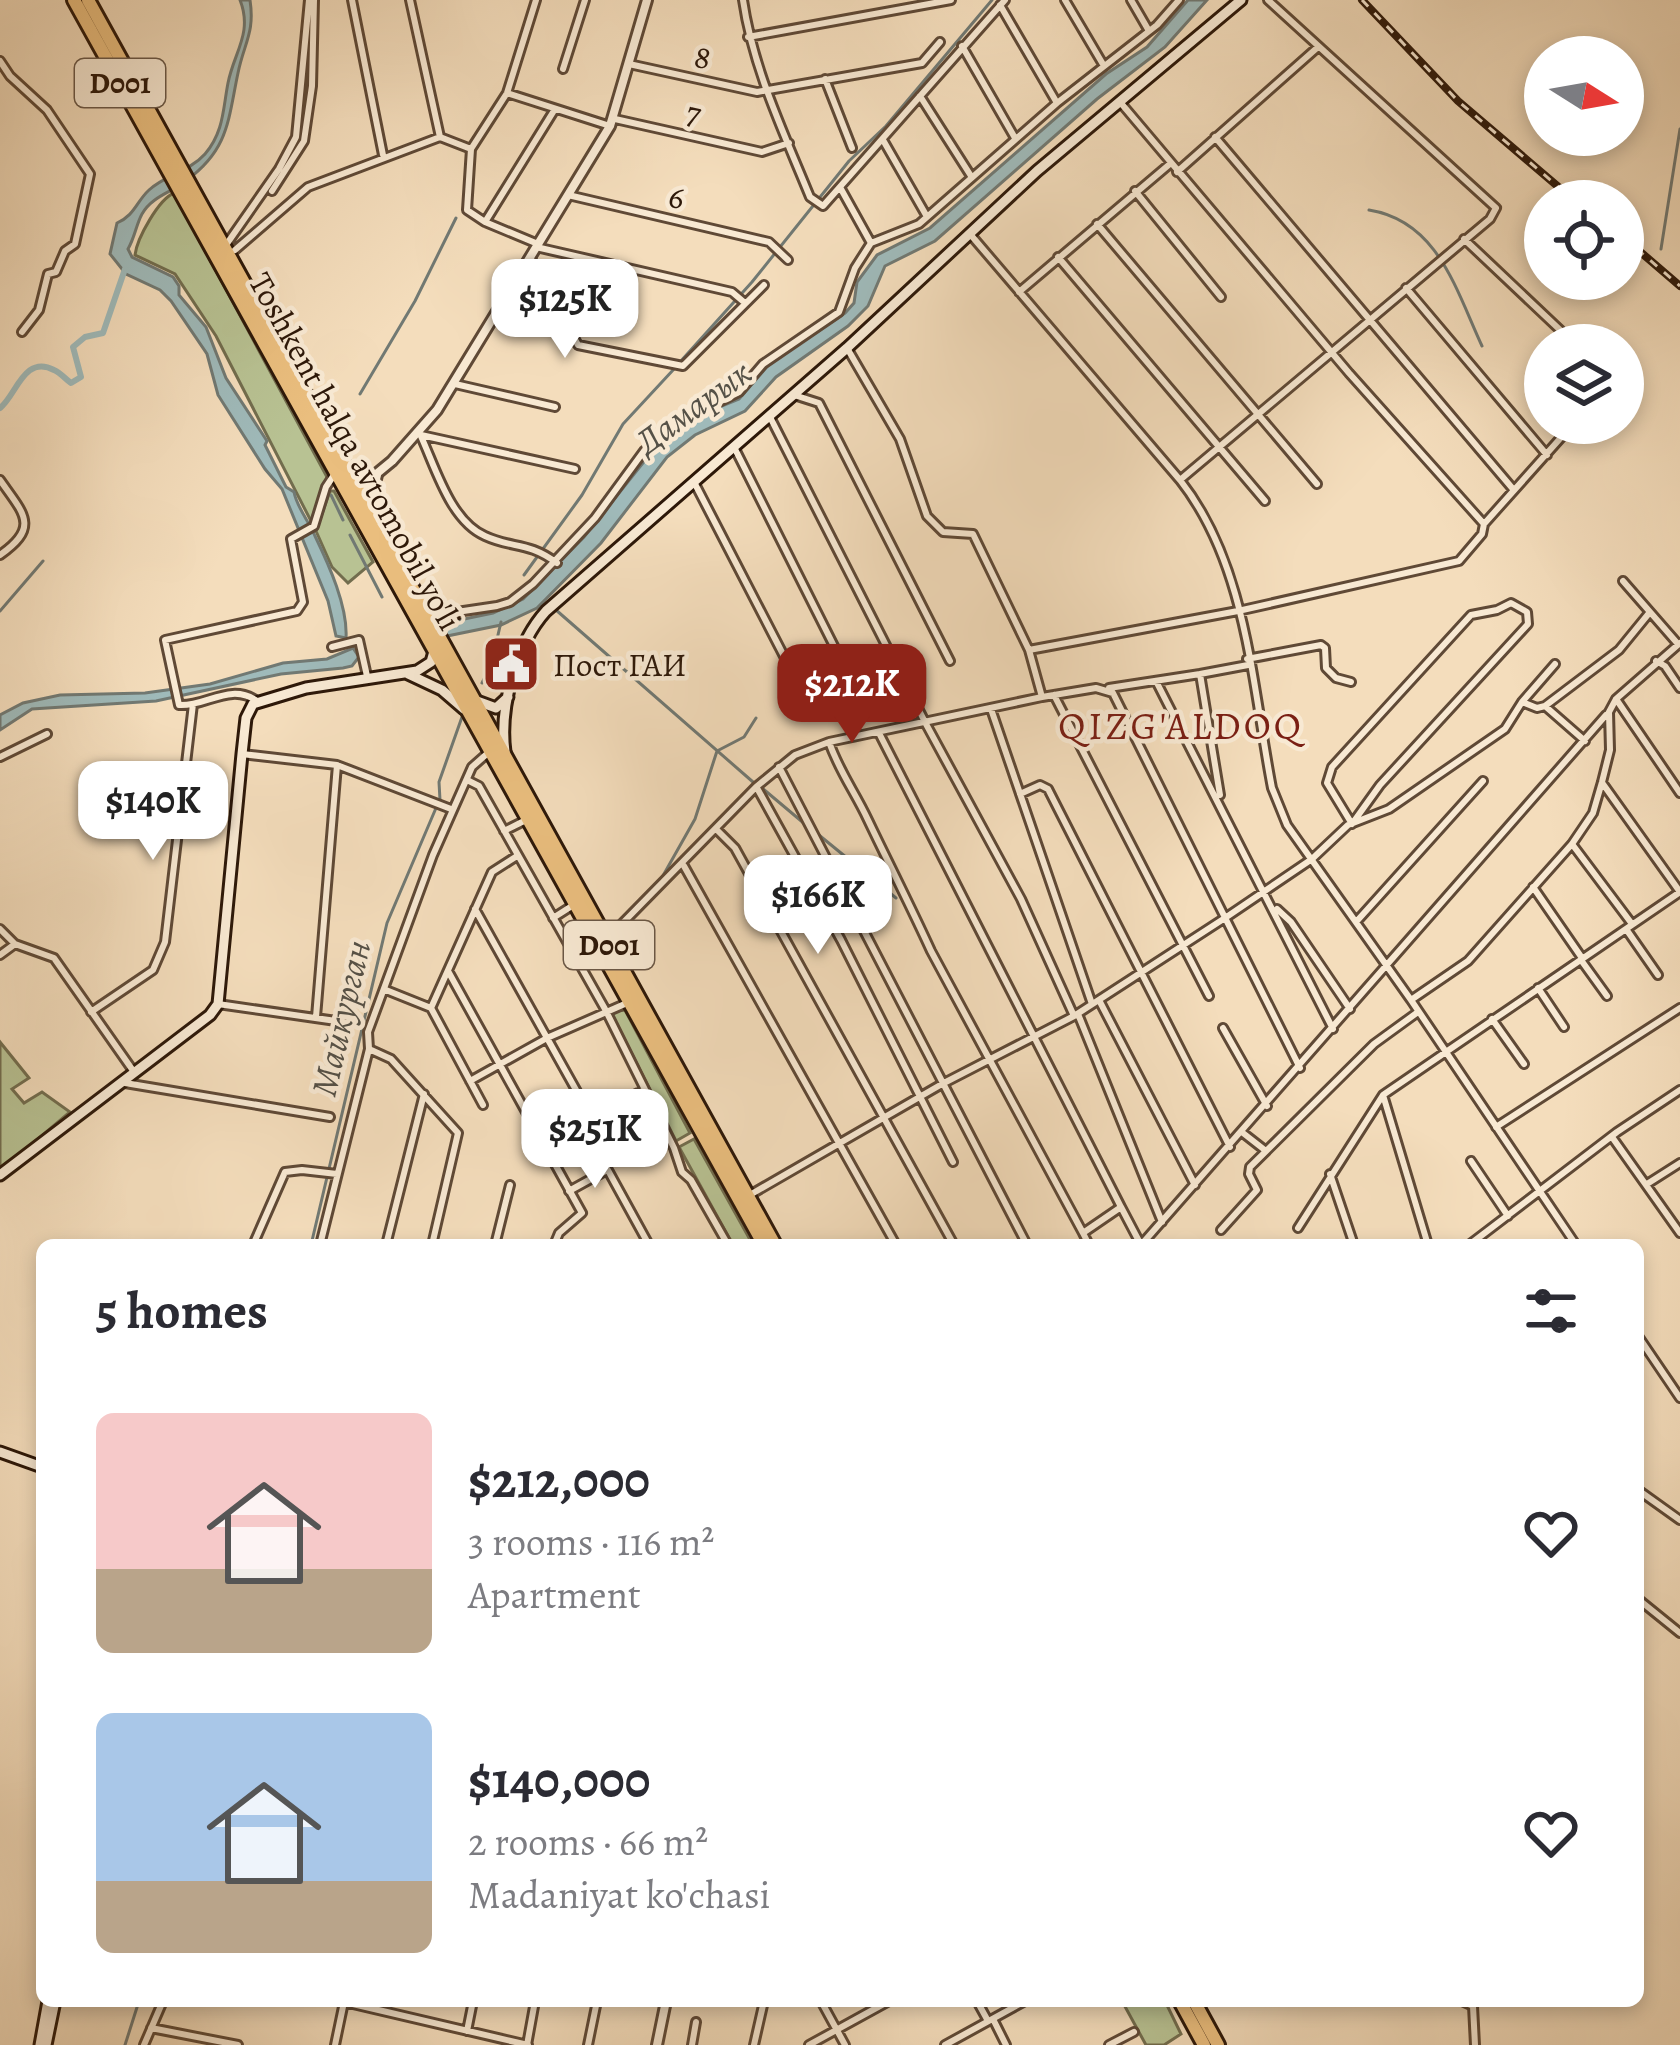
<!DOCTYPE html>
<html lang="en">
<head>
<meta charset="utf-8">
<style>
  body { margin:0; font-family:Alegreya,serif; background:#f2f2f3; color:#2b2b33; height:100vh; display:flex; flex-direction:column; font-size:45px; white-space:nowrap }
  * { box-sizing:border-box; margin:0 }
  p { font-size:39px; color:#7c7c81 }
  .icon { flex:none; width:66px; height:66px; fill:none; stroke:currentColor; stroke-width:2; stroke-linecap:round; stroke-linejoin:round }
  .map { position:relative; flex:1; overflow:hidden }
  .details { position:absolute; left:36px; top:1239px; width:1608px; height:768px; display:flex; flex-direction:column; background:#fff; border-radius:18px; box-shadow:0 6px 18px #0003 }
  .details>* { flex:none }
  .needle { width:78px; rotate:101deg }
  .controls { position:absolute; left:1524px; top:36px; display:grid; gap:24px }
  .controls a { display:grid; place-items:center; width:120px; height:120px; border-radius:50%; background:#fff; box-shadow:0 6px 18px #0003; font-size:60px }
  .price { position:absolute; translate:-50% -102px; padding:0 27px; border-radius:24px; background:#fff; color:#222; font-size:39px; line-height:78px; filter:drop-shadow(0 3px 6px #0008) }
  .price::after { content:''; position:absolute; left:50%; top:72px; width:36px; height:27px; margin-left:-18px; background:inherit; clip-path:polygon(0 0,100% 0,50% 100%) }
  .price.on { background:#8f2418; color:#fff }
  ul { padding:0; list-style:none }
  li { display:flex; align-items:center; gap:36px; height:300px; padding:0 60px }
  li span { display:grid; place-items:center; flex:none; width:336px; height:240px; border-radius:18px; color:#555 }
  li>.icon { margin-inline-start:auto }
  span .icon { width:144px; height:144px; fill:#fffc; stroke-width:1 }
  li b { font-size:51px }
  h2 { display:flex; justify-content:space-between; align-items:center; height:144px; padding:0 60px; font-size:51px }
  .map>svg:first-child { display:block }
</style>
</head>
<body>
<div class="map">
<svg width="1680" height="2045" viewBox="0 0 1680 2045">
  <rect width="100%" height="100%" fill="#f4ddbc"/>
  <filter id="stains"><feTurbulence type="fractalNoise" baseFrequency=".00167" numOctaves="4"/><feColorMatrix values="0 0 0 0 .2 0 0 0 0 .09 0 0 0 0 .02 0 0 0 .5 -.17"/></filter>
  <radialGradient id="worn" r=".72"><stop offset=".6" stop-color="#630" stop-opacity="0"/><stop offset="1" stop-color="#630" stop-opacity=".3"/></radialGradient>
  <!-- green -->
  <path fill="#b8c293" stroke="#726d4e" stroke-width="3" d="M174,193L327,477L311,521L216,336L175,274L135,255C137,238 159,199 174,193Z
    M330,491H334L373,562L348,583L332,567L316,531Z
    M625,1010L690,1133L676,1141L610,1011Z
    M0,1042L29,1078L12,1089L24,1103L42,1092L70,1112L0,1171Z
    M694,1139L753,1245H733L679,1147Z
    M1122,2001H1165L1181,2034L1164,2045H1146Z"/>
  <!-- water -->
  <path fill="#9fbaba" stroke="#717973" stroke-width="3" d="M240,0H250C255,33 244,43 238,73C228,120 229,149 187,180C173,192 152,196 142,214C136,225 135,237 128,249L132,257L173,277L179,286V295L206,327L226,378L267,441L265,445L286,487L294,492C297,508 309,521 315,536C329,565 348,607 346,638L336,636L328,601L282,489L265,469L218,395L207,354L171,301L160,290L126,274L110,254L117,223C135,215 136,202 149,190C165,175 190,171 205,154C224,132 223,108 228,83C234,52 253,33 240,0Z
    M1188,0H1207L1165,47L1097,99L935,241L885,266L868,306L848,326L776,377L745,411L695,435L667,457L601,543L537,608L501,625L447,636L440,624L493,613L523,599L584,537L658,444L690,419L739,399L771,362L845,313L854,303L857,282L877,255L930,228L1106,74L1147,47Z
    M353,648L359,657L352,666L343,668L281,674L156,701L32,709L0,730V715L23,703L60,695L145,693L210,684L283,663L327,659Z"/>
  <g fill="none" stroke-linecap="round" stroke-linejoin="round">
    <!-- stream -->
    <path stroke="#717973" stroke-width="3" d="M1369,210C1438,221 1456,290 1482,346
      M1661,249L1680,129
      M680,362L752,282L849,161L886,126L992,0
      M360,394L415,301L456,218
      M331,495L343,520
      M350,535L382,597
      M524,575L582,495L623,424L674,369
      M556,610L753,782
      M0,611L43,561
      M482,683L491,665L501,622
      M762,788L806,825
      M440,800L439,782L462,717
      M814,831L896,898
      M660,881L695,819L717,751L744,737L756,718
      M311,1245L387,923L436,808
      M125,2045L139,2001"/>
    <!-- canal -->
    <path stroke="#9fbaba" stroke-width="6" d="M0,408C16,396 24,354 54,370C61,373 65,379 71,383L81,377L73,347L85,337L103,333L125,269"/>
    <!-- minor casing -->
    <g stroke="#5f4936" stroke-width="12">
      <path id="minor" d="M352,0L383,155
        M410,0L440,137L471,149L467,210L485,222
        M743,0C753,69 784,133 810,197L823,206L1005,0
        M1065,0L1104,66
        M1131,0L1149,31
        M1000,5L1057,103
        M748,37L951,0
        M962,46L1015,138
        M0,61L10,76L47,110L90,174L75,244L65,251L56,272L48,274L39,310L22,332
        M629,64L757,92L922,63L940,42
        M563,69L585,0
        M825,79L852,148
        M507,93L610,126
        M920,96L971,176
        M615,119L762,152L789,143
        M1215,137L1513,489
        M883,140L926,215
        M471,149L507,93L536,0
        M1177,172L1318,47
        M841,189L871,243
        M272,191L304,141L312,86L314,0
        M1135,191L1221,297
        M568,195L769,242L788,260
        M1097,224L1317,484
        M970,234L1180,480C1247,565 1252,685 1272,788L1287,825L1411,1000
        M1464,239L1576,345
        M538,244L485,222L555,109
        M226,245L279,169L296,137L309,0
        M536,247L732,292L745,303
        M235,250L308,187L440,137
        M530,257L578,345L683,366L764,285
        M1058,257L1265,501
        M1406,288L1547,455
        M1019,292L1171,163
        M847,348L900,439L927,516L943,532L973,534L1029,650L1042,697L1096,688L1113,693L1300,1068
        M455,384L555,407
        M794,395L819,403L950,661
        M770,417L926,724L1021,899L1074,1016
        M419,432C435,465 449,520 485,536C513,549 527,541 557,563
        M421,435L575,469
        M734,447L855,688
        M0,480C24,514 40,527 0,555
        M1180,480L1490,219L1496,208L1268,0
        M694,482L803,693
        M1484,524L1574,423
        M1623,581L1678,644
        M1511,603L1527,612L1528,624L1380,785L1352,824L1327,783L1332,767L1471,615L1497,610Z
        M426,613L437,607L450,613L497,606L510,602L533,584L595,518L644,451L689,417L739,392L763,364L839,312L855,268L871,243L919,224L1057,103L1157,25L1179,0
        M332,647L359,640L367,676
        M1029,650L1238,611L1459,561L1482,534L1484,524L1349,373L1120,102
        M1247,659L1321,645L1325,648L1326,668L1336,678L1351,682
        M1656,661L1665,666L1680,688
        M1156,681L1333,1029
        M1109,688L1200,674
        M1054,695L1209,996
        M1616,699L1680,793
        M257,701C230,682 206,707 179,705L165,640L297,611L303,602L291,539L314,526L326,487L336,472
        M1522,702L1537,708L1545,706L1619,650L1650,612
        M1545,706L1585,741
        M991,709L1092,1004
        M879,733L1121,1207L1083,1233L1089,1245
        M829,742L1042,697
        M242,754L337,765L451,809
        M0,757L47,734
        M779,767L1027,1245
        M467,780L479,786L605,1009L674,1148L682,1172L691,1180L728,1245
        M757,788L841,940L953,1162
        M1020,794L1040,785L1048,789L1230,1147
        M1220,795L1200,674L1248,665
        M717,830L735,848L954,1245
        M504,831L528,819
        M1572,844L1632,924
        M684,866L896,1245
        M1533,887L1582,958
        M475,909L590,1115L594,1128L593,1143L649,1245
        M1277,909L1291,922L1350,1009
        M553,918L575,904
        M1356,922L1483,781
        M0,929L14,943
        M1626,929L1658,975
        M609,937L756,787L795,755L829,742C840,773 855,792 868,820C889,864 911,907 931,951L1083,1233
        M0,955L15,944L54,958L134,1072
        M574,955L596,941
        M1581,960L1607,996
        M448,971L582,1213L559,1233L554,1245
        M1538,988L1564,1027
        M386,990L431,1008L483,1105
        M1099,1000L1195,1185
        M218,1004L350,1023
        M431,1008L492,872L517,856
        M91,1012L153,970L165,942L193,704
        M1078,1014L1162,1222
        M316,1017L337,765
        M1492,1019L1524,1064
        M1223,1028L1267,1106
        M369,1049L391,1059L458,1133L432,1245
        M470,1081L547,1038L627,1003
        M125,1083L330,1117
        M1383,1095L1428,1245
        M590,1115L645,1090
        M1496,1127L1680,1008
        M1243,1133L1266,1151
        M1612,1137L1680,1233
        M1471,1161L1508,1216
        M1330,1174L1354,1245
        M1647,1184L1680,1163
        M569,1191L607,1170
        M748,1196L942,1084L1074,1016L1225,918L1312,859L1348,825L1389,809L1505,729L1522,702L1555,664
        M1121,1207L1141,1245L1606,715
        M1298,1228L1383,1095L1680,892L1603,784
        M1221,1230L1257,1190L1249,1174L1250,1167L1374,1044L1418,1012
        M253,1245L285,1172L302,1170L337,1174
        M320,1245L369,1049L368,1032L433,855L472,767L489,752
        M386,1245L424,1094
        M495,1245L510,1185
        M1469,1245L1617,1132L1680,1090
        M1576,1245L1411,1000L1468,961L1572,844L1593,813L1602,782L1610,750L1609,712L1616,699L1680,643
        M1638,1336L1680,1398
        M1638,1490L1680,1520
        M1638,1599L1680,1633
        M340,2001L528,2045
        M821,2001L845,2045
        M977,2001L988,2021
        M1462,2001L1473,2006L1475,2045
        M993,2019L1006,2045
        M151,2028L238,2045
        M467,2031L473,2001
        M144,2045L163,2001
        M335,2045L344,2002
        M527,2045L535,2001
        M588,2045L597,2001
        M692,2045L696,2022
        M754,2045L764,2001
        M809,2045L889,2001
        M945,2045L1025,2001
        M1109,2045L1134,2032"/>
    </g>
    <!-- tertiary casing -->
    <g stroke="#5f4936" stroke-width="14">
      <path id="tertiary" d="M358,489L392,461L437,410L610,126L647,0
        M369,507L377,475
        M657,2045L666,2001"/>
    </g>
    <!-- secondary casing -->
    <g stroke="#2d1809" stroke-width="15">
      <path id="secondary" d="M408,674L442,690L464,709
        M477,701L496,708L508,697
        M505,752C499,708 516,644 546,611L847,348L1037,171L1241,0
        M0,1175L210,1015L218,1004L242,754L246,718L253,704L306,688L417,671L431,662L435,648
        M0,1452L42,1467
        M40,2045L48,2001
        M46,2045L55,2001"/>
    </g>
    <!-- trunk casing -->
    <g stroke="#2d1809" stroke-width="18">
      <path id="trunk" d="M74,0L764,1245
        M88,0L775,1245
        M1180,2001L1204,2045
        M1194,2001L1218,2045"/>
    </g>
    <!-- minor -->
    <use href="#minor" stroke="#f8e9d3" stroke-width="6"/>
    <!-- tertiary -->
    <use href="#tertiary" stroke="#f8e9d3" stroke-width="8"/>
    <!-- secondary -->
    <use href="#secondary" stroke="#f8e9d3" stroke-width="9"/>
    <!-- trunk -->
    <use href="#trunk" stroke="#eabe7e" stroke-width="12"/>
    <!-- rail casing -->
    <g stroke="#2d1809" stroke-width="8">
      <path id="rail" d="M1362,0L1458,101L1575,201
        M1623,237L1680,286"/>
    </g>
    <!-- rail -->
    <use href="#rail" stroke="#f8e9d3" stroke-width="3" stroke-dasharray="9" stroke-linecap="butt"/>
  </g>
  <!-- icons -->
  <defs>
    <g id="civic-square" transform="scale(3)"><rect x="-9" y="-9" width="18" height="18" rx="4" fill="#8f2418" stroke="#f8e9d3"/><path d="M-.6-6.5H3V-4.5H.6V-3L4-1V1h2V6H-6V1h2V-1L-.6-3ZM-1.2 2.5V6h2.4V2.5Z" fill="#fff"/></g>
  </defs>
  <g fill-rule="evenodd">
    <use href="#civic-square" x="511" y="664"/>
  </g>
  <g text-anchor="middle" stroke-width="9" stroke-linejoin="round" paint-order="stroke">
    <!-- shield labels -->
    <g fill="#f8e9d3" stroke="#6a5746" stroke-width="3">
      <rect x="75" y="59" width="90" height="48" rx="9"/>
      <rect x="564" y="921" width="90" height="48" rx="9"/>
    </g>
    <g font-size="30" font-weight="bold" fill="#2d1809">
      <text x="120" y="93">D001</text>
      <text x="609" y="955">D001</text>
    </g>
    <!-- street labels -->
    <g font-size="33" fill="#2d1809" stroke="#f8e9d3">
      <text transform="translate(703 56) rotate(13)" y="12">8</text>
      <text transform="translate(694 112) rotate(13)" y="12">7</text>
      <text transform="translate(677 196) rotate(13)" y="12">6</text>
      <text transform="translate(356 451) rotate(61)" y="12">Toshkent halqa avtomobil yo'li</text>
    </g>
    <!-- poi labels -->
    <g font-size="33" fill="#2d1809" stroke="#f8e9d3" text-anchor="start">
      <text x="553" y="676">Пост ГАИ</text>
    </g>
    <!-- water labels -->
    <g font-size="36" font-style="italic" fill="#555147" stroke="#f8e9d3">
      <text transform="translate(693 406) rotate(-36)" y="13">Дамарык</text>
      <text transform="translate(340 1018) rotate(-77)" y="13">Майкурган</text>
    </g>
    <!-- quarter labels -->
    <g font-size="39" letter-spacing="3" fill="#7a1f14" stroke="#f8e9d3">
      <text x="1181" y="739">QIZG'ALDOQ</text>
    </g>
  </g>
  <rect width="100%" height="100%" filter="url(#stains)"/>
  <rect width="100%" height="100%" fill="url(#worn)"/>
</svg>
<div class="controls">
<a><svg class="needle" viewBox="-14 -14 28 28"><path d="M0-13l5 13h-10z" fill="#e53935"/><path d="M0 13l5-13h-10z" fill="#7c7c81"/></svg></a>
<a><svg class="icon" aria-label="locate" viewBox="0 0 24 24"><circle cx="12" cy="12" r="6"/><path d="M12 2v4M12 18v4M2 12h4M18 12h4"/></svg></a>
<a><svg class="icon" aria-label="layers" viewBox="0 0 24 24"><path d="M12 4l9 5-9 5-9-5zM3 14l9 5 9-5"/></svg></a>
</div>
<b class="price" style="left:565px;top:361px">$125K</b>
<b class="price on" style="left:852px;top:746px">$212K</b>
<b class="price" style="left:153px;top:863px">$140K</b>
<b class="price" style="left:818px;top:957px">$166K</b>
<b class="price" style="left:595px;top:1191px">$251K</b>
<section class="details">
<h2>5 homes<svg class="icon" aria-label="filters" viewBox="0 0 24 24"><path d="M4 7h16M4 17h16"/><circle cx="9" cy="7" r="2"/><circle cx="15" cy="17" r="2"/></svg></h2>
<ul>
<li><span style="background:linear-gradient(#f6c9c9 65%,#b9a48a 0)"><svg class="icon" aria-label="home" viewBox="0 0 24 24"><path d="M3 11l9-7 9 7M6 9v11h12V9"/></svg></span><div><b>$212,000</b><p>3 rooms · 116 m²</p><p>Apartment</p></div><svg class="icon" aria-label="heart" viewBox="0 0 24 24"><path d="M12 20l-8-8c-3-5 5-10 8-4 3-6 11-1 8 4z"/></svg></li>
<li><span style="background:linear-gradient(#a9c7e8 70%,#b9a48a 0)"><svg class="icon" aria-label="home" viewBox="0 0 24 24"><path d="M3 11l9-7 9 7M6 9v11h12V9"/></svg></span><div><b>$140,000</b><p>2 rooms · 66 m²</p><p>Madaniyat ko'chasi</p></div><svg class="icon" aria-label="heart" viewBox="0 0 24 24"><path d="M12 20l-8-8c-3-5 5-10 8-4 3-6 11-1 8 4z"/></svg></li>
</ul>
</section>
</div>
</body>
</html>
